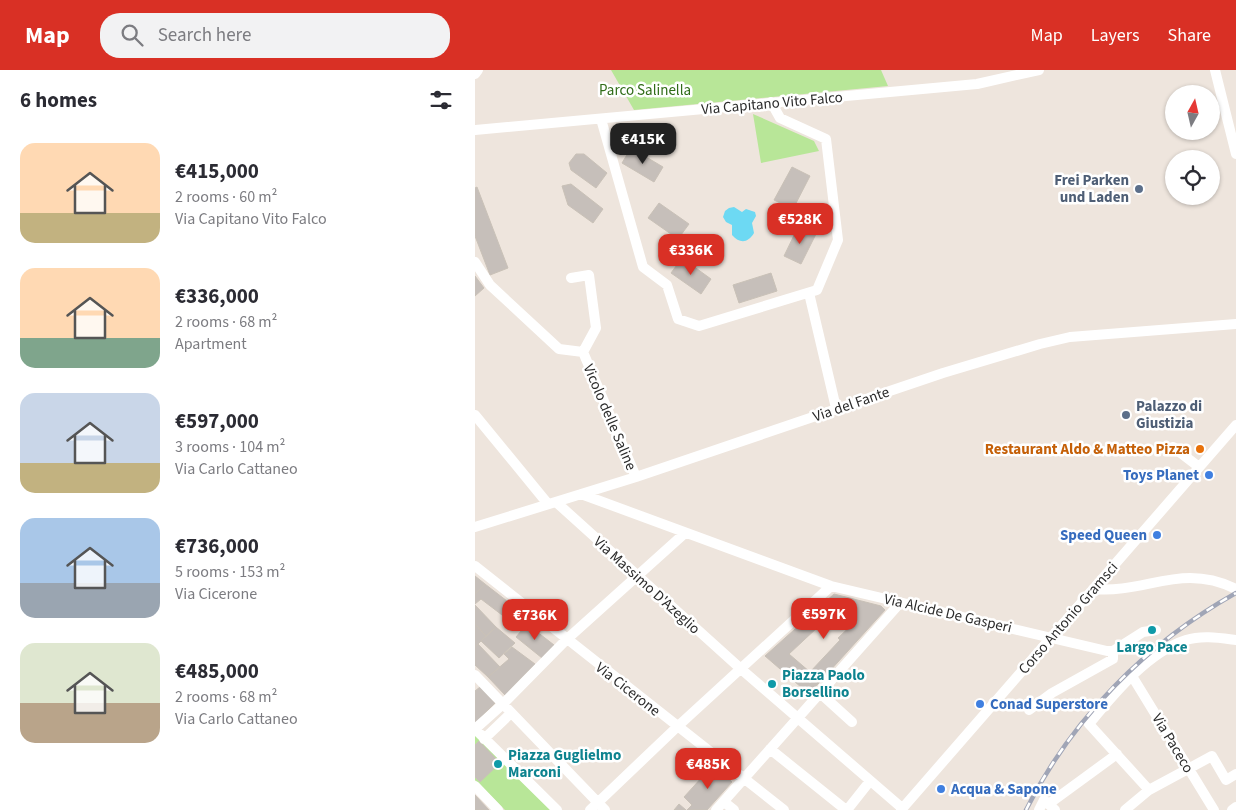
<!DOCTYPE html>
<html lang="en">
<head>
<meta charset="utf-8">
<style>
  body { margin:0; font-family:"Source Sans 3",sans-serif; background:#f2f2f3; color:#2b2b33; height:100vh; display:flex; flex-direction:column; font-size:19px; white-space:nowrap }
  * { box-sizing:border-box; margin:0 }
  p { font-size:16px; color:#7c7c81 }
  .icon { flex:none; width:28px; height:28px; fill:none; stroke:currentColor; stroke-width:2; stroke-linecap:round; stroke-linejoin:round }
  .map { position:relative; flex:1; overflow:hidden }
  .sheet { display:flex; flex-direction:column; background:#fff; width:475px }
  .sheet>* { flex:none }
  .needle { width:32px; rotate:8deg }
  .fabs { position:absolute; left:690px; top:15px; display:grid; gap:10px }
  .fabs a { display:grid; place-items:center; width:55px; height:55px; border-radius:50%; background:#fff; box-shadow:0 1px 4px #0004; font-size:25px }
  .price { position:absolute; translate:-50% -42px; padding:0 11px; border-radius:10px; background:#d93025; color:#fff; font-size:16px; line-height:32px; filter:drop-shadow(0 1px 2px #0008) }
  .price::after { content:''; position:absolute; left:50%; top:30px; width:15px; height:11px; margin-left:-8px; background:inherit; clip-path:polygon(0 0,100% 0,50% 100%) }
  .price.on { background:#222; color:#fff }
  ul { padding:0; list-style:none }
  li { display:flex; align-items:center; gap:15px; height:125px; padding:0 20px }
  li span { display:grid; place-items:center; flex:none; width:140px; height:100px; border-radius:15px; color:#555 }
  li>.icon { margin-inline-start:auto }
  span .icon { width:60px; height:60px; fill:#fffc; stroke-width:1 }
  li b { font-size:21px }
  h2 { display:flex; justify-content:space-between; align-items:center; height:60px; padding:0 20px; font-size:21px }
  header { display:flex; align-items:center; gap:30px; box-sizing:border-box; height:70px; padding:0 25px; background:#d93025; color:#fff }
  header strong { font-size:24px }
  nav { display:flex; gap:28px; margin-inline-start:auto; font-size:18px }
  .search { width:350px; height:45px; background:#f2f2f3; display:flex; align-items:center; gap:12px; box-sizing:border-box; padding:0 18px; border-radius:20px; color:#7c7c81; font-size:19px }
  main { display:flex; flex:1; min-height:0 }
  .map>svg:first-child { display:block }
</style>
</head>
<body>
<header>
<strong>Map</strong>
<div class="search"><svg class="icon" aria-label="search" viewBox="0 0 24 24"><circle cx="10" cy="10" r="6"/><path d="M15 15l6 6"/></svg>Search here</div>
<nav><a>Map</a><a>Layers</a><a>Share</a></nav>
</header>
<main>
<section class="sheet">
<h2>6 homes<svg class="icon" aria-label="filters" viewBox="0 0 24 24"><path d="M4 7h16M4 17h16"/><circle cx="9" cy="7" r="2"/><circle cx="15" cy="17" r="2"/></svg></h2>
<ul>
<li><span style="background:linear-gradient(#ffd9b3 70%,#c2b280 0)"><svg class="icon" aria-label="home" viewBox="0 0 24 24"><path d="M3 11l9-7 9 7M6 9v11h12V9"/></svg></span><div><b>€415,000</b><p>2 rooms · 60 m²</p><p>Via Capitano Vito Falco</p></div></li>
<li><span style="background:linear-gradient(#ffd9b3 70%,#7fa58c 0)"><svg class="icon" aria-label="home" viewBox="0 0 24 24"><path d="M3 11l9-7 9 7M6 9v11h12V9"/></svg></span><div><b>€336,000</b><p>2 rooms · 68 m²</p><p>Apartment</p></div></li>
<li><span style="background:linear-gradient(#c9d6e8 70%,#c2b280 0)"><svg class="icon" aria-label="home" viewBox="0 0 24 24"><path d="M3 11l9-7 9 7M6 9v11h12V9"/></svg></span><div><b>€597,000</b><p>3 rooms · 104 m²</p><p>Via Carlo Cattaneo</p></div></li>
<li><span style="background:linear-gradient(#a9c7e8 65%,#9aa5b1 0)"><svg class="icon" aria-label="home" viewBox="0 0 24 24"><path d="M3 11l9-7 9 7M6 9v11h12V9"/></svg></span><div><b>€736,000</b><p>5 rooms · 153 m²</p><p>Via Cicerone</p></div></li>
<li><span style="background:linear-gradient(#dfe7d0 60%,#b9a48a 0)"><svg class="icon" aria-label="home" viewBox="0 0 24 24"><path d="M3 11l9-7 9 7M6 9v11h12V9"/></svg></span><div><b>€485,000</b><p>2 rooms · 68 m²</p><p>Via Carlo Cattaneo</p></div></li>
</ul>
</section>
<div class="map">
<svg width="761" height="740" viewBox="0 0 761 740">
  <rect width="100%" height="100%" fill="#eee5dd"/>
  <!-- green -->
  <path fill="#b8e698" d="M136,0H406L413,16L159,40Z
    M278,44L339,71L344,81L286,93Z
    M0,665L77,740H30L0,710Z"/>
  <!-- water -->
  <path fill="#6dd9f3" d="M254,138L259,137L267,142L271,139L280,142L281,146L277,153L279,163C273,173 265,174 257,165V155L251,152L248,147L250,141Z"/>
  <!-- building -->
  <path fill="#c6bfba" stroke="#c9c1b7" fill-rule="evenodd" d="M156,78L188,97L179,112L147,93Z
    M101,84H109L132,103L121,118L96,100L94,93Z
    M317,97L335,106L318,139L299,130Z
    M96,114L128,139L118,153L93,135L87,116Z
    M2,117L33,198L15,205L0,166V118Z
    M184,133L214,154L203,169L173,148Z
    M324,155L341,164L326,194L309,186Z
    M207,188L236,209L226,224L196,203Z
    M296,203L302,221L264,233L258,215Z
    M0,206L9,218L0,226Z
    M0,506L10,514L0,524Z
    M10,514L41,538L31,548L6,529L0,534V524Z
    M359,524L406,536L410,540L334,624L290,586ZM359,542L382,550L363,568L365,570L335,602L314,584Z
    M0,535L21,557L11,566L0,554Z
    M0,554L11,566L0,577Z
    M52,554L79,575L67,588L41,567Z
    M21,557L40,573L24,588L6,571Z
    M3,574L25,597L13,607L0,595V577Z
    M37,577L60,594L30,625L13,607L34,589L29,584Z
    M5,617L20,633L0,653V621Z
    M4,671L25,693L5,712L0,707V675Z
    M238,695L257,712L232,740H212L217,735L209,727Z
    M0,725L14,740H0Z
    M204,734L211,740H199Z"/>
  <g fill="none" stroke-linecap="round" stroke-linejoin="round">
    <!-- minor -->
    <path stroke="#fff" stroke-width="10" d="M740,0L761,84
      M0,4L3,0
      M126,49L168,197L192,215L203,249L224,256L342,220L363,170L351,69L305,48L296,32
      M0,60L502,14L564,0
      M0,192L15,215L84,279L108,282L161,407
      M96,208L114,205L121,258L108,282
      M334,223L361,338
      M0,345L73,434
      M698,377L724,397
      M106,424L356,516L632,581H638L668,562L681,560
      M81,432L266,599L427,738
      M0,457L161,407L468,303L565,274L595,267L761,254
      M0,496L309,740
      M618,519C671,524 706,492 761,519
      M0,605L130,740
      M657,606L739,740
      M345,623L377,652
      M554,640L577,623L638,589V581
      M0,659L28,634L91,570L210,463
      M0,659L82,740
      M9,669L36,643
      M295,679L371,740
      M0,716L23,740
      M674,720L614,654C639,624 673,582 711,570C727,565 745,568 761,570
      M249,732L259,740
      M575,733L642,684
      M115,740L202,657L356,516
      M241,740L425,533
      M372,740L395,711
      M426,740L761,355
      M564,740L569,730L580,740
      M650,740L674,720L737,686L751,710L761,704
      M757,740L761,737"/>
    <!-- rail casing -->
    <g stroke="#a0a5b6" stroke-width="4.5">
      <path id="rail" d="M551,740C597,648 672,573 761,523"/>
    </g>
    <!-- rail -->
    <use href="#rail" stroke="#fff" stroke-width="2.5" stroke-dasharray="8" stroke-linecap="butt"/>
  </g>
  <!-- markers -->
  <g fill="#5c6f8a" stroke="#fff" stroke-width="2">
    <circle cx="664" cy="119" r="5"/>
    <circle cx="651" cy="345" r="5"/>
  </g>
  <circle fill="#e8710a" stroke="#fff" stroke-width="2" cx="725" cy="379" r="5"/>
  <g fill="#3f7fe0" stroke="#fff" stroke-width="2">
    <circle cx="734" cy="405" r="5"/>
    <circle cx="682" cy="465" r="5"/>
    <circle cx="505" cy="634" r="5"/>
    <circle cx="466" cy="719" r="5"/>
  </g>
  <g fill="#0f9aa8" stroke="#fff" stroke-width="2">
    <circle cx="677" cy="560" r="5"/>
    <circle cx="297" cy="614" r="5"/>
    <circle cx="23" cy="694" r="5"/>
  </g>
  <g text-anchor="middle" stroke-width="5" stroke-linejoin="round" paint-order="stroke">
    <!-- park labels -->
    <g font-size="15" fill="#306c18" stroke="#fff">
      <text x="170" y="25">Parco Salinella</text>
    </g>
    <!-- street labels -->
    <g font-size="15" fill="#2b2b2b" stroke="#fff">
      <text transform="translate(297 33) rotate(-5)" y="5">Via Capitano Vito Falco</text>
      <text transform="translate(376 334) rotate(-19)" y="5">Via del Fante</text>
      <text transform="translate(135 347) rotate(67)" y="5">Vicolo delle Saline</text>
      <text transform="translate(172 515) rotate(42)" y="5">Via Massimo D'Azeglio</text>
      <text transform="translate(473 543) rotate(13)" y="5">Via Alcide De Gasperi</text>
      <text transform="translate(593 548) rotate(-49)" y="5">Corso Antonio Gramsci</text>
      <text transform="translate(153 619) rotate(38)" y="5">Via Cicerone</text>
      <text transform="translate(698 673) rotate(59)" y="5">Via Paceco</text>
    </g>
    <!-- service labels -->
    <g font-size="15" font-weight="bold" fill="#4e5e75" stroke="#fff" text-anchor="end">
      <text x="654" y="115">Frei Parken<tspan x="654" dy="17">und Laden</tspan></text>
      <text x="661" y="341" text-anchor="start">Palazzo di<tspan x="661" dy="17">Giustizia</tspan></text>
    </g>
    <!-- food labels -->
    <g font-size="15" font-weight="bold" fill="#c56008" stroke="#fff" text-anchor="end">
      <text x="715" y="384">Restaurant Aldo &amp; Matteo Pizza</text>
    </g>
    <!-- shop labels -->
    <g font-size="15" font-weight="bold" fill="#366cbe" stroke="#fff" text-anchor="end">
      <text x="724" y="410">Toys Planet</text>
      <text x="672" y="470">Speed Queen</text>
      <text x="515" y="639" text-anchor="start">Conad Superstore</text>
      <text x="476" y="724" text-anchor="start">Acqua &amp; Sapone</text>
    </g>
    <!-- culture labels -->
    <g font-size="15" font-weight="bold" fill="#0d838f" stroke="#fff" text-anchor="start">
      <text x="677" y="582" text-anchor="middle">Largo Pace</text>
      <text x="307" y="610">Piazza Paolo<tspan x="307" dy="17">Borsellino</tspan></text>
      <text x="33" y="690">Piazza Guglielmo<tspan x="33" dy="17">Marconi</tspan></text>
    </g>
  </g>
</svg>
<div class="fabs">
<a><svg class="needle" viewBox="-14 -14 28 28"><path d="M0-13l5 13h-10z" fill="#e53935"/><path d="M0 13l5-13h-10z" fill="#7c7c81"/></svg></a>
<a><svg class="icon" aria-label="locate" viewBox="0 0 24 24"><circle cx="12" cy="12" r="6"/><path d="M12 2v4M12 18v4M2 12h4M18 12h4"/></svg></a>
</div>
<b class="price on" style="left:168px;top:95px">€415K</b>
<b class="price" style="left:325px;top:175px">€528K</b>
<b class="price" style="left:216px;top:206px">€336K</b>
<b class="price" style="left:349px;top:570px">€597K</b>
<b class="price" style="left:60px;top:571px">€736K</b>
<b class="price" style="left:233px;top:720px">€485K</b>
</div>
</main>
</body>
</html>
